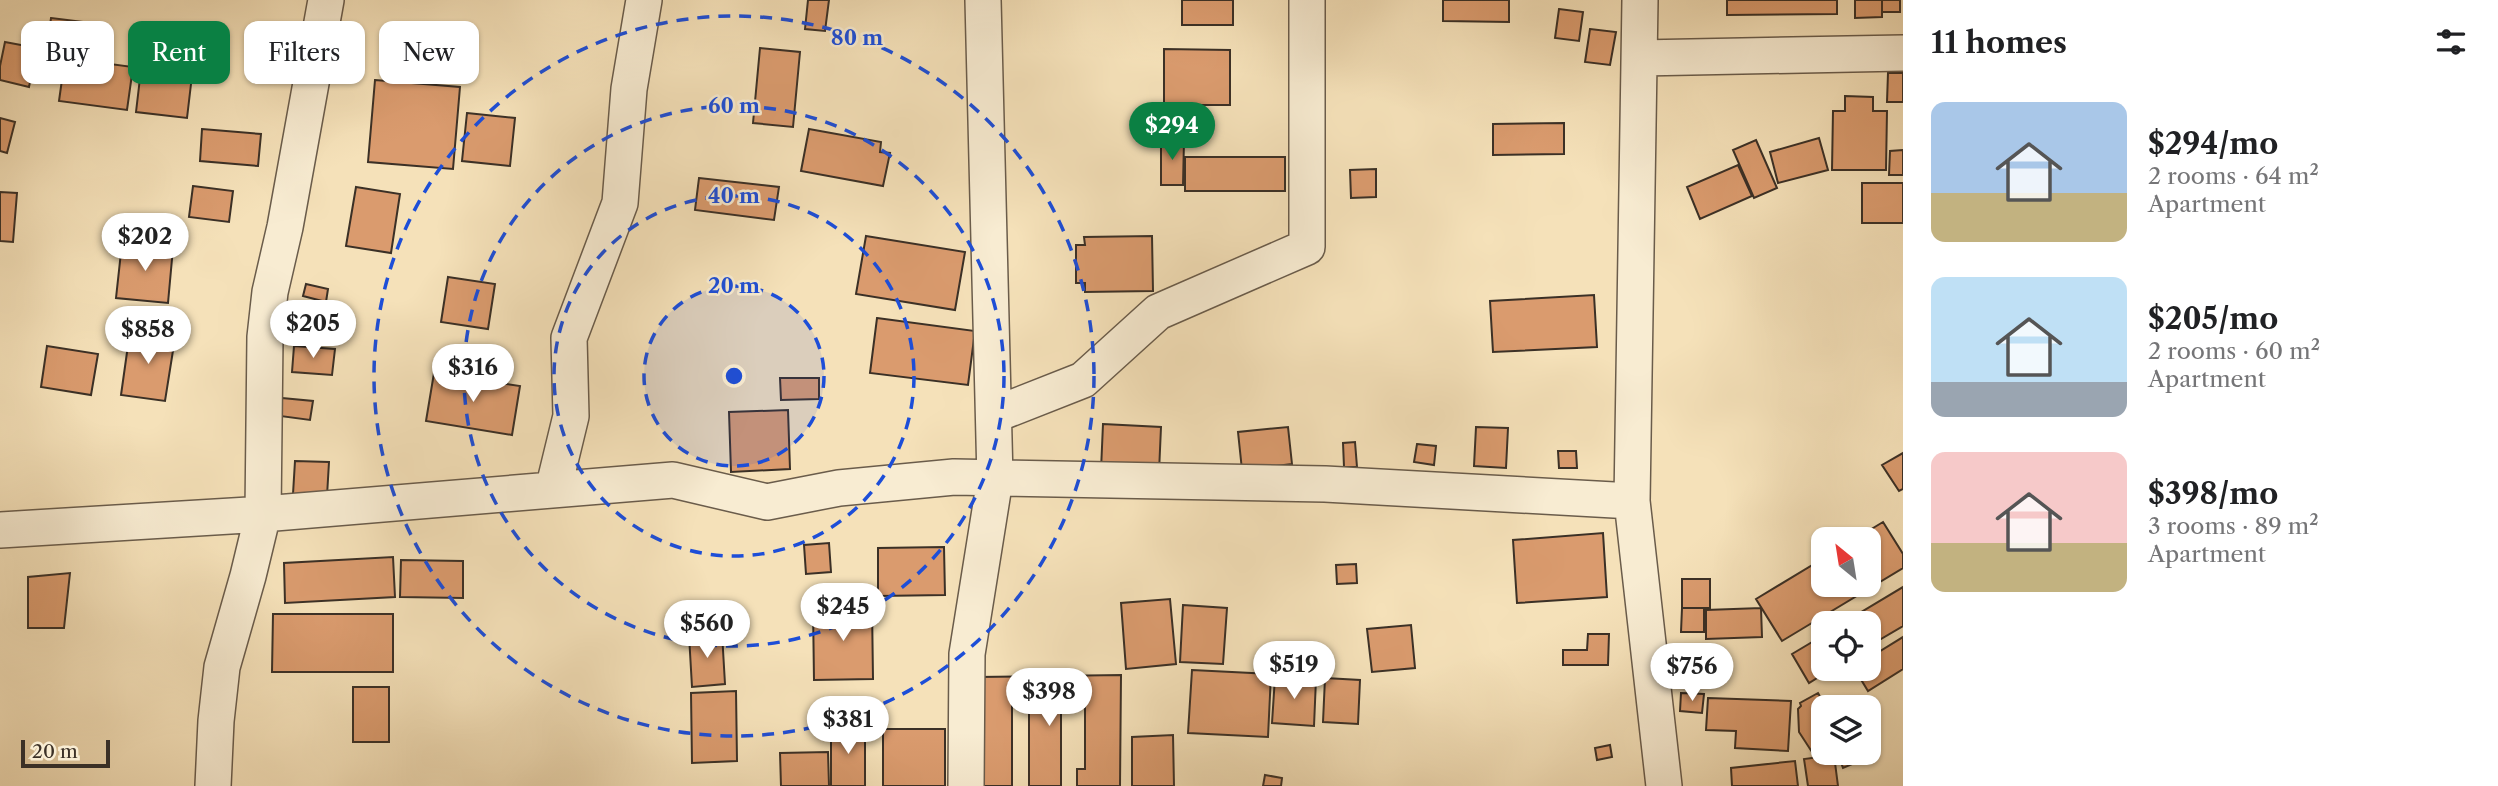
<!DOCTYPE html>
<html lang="en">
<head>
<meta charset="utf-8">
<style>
  body { margin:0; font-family:"Libre Caslon Text",serif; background:#f2f2f2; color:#202124; height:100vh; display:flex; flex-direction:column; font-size:26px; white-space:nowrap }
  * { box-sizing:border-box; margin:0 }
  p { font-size:23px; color:#757577 }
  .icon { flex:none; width:38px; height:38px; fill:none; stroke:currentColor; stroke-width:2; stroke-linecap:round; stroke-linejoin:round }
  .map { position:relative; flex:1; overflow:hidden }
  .sheet { display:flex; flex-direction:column; background:#fff; width:595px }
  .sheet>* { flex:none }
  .guide { position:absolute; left:21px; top:21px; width:665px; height:63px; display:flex; gap:14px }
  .needle { width:46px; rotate:330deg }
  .tools { position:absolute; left:1811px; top:527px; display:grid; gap:14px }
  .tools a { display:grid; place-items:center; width:70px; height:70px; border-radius:14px; background:#fff; box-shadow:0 2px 5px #0004; font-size:35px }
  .scale { position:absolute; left:21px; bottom:18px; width:89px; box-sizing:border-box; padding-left:7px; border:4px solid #3b3026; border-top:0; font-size:19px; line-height:24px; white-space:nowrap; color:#3b3026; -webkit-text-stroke:5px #f8ecd2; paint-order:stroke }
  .price { position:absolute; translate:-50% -60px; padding:0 16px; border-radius:24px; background:#fff; color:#222; font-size:23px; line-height:46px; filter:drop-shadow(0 2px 4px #0008) }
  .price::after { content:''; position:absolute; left:50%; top:42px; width:21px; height:16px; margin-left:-10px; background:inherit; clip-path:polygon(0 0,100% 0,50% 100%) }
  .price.selected { background:#0b8043; color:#fff }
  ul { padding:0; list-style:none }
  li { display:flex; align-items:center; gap:21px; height:175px; padding:0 28px }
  li span { display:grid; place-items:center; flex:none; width:196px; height:140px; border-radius:14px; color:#555 }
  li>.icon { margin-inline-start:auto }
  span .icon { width:84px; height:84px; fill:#fffc; stroke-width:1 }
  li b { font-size:30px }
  h2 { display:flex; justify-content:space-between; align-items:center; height:84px; padding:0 28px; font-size:30px }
  .tag { padding:0 24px; border-radius:14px; background:#fff; box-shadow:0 2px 5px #0004; font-size:24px; line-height:63px }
  .tag.selected { background:#0b8043; color:#fff }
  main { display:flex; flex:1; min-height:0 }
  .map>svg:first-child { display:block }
</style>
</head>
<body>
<main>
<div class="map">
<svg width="1903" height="786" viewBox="0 0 1903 786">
  <rect width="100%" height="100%" fill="#f5e1b9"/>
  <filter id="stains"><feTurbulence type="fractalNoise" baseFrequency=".00286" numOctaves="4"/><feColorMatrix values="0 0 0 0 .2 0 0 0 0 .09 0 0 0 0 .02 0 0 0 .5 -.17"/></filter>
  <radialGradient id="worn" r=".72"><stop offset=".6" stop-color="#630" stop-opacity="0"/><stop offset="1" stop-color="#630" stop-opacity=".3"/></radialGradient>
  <!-- building -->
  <path fill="#da9b6e" stroke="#3b3026" stroke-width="2" d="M808,0H829L825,31L805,29Z
    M1182,0H1233V25H1182Z
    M1443,0H1509V22L1443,21Z
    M1727,0H1837V14L1727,15Z
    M1855,0H1882V17L1855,18Z
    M1882,0H1900V12H1882Z
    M1559,9L1583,12L1579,41L1555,38Z
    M51,18L84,22L80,51L47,47Z
    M146,27L197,33L187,118L136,112Z
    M1590,29L1616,32L1610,65L1585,62Z
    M5,42L37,48L29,87L0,80V66Z
    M760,48L800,52L793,127L753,123Z
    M1164,49L1230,50V105H1164Z
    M65,58L133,67L127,110L59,101Z
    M1888,73H1903V102H1887Z
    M375,80L460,87L453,169L368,162Z
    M1845,96L1873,97V111H1887L1886,170H1832L1833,111H1845Z
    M467,113L515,118L510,166L462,161Z
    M0,118L15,122L7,153L0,151Z
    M1564,123V154L1493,155V124Z
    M202,129L261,134L258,166L200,161Z
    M809,129L881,142L880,152L890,153L883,186L801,171Z
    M1819,138L1828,170L1778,183L1770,152Z
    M1161,140H1184L1183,185H1161Z
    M1756,140L1777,188L1754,198L1733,150Z
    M1903,150V175H1889L1890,151Z
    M1185,157H1285V191H1185Z
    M1738,165L1752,196L1700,219L1687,187Z
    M1376,169V197L1351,198L1350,170Z
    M699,178L779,187L774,220L695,210Z
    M1862,183H1903V223H1862Z
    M193,186L233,191L229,222L189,217Z
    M356,187L400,194L391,253L346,246Z
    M0,192L17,193L13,242L0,241Z
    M866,236L965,252L955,310L856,294Z
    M1152,236L1153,291L1085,292V283H1076V245H1085L1084,237Z
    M122,243L173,248L168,303L116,298Z
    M448,277L495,284L488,329L441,322Z
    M306,284L328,289L326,302L303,296Z
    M1594,295L1597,347L1493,352L1490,301Z
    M877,318L975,331L968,385L870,373Z
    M130,331L175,338L165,401L121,395Z
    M47,346L98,354L91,395L41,387Z
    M294,346L335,349L332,375L292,372Z
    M434,373L520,386L512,435L426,421Z
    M780,378H819V399L781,400Z
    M282,398L313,401L310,420L280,416Z
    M788,410L790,469L731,472L729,412Z
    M1103,424L1161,427L1159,472L1101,470Z
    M1288,427L1292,464L1242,470L1238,432Z
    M1476,427L1508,428L1506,468L1474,466Z
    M1355,442L1357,467H1344L1343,443Z
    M1417,444L1436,446L1434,465L1414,462Z
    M1558,451H1576L1577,468H1559Z
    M1903,453V489L1899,491L1882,465Z
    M295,461L329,462L327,496L293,494Z
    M1883,522L1903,554V568L1782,641L1756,599L1824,558V584H1869V539H1855Z
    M1603,533L1607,597L1517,603L1513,540Z
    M829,543L831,572L806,574L804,545Z
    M944,547L945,595L878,596V548Z
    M393,557L395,597L285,603L284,563Z
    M401,560L463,561V598L400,597Z
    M1356,564L1357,583L1337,584L1336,565Z
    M70,573L64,628H28V577Z
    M1682,579H1710V608H1682Z
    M1903,587V626L1869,646V623H1843Z
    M1170,599L1176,664L1126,669L1121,603Z
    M1183,605L1227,608L1223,664L1180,662Z
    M872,606L873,679L814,680L813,607Z
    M1682,608H1704V632H1681Z
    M1761,608L1762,637L1706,639V610Z
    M273,614H393V672H272Z
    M1411,625L1415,668L1372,672L1367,629Z
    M722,633L725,684L692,687L689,635Z
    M1588,634H1609L1608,665H1563V650H1587Z
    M1824,635V668H1833L1809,683L1792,654Z
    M1903,637V669L1868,691L1854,668H1869V658Z
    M1192,670L1271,674L1268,737L1188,733Z
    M1121,675L1120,786H1077V769H1085V705H1061V786H1029V701L1012,700V786H976L977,677Z
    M1275,677L1316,679L1314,726L1272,723Z
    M1325,678L1360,680L1358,724L1323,722Z
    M353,687H389V742H353Z
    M736,691L737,761L692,763L691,693Z
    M1681,693L1704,694L1702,713L1680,711Z
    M1818,693L1826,707H1824V745L1812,752L1799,732L1798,709L1801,706L1800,703Z
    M1708,698L1791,701L1788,751L1735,748L1736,731L1706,730Z
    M831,726H865V786H831Z
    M883,729H945V786H883Z
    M1173,735L1174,786H1132V737Z
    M1610,745L1612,757L1597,760L1595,748Z
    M828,752L829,786H781L780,753Z
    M1837,752H1869L1871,756L1843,768Z
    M1834,755L1838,786H1808L1804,759Z
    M1795,761L1798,786H1732L1731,768Z
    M1265,775L1282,778L1281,786H1263Z"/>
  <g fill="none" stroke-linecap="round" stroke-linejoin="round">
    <!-- street casing -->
    <g stroke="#6a5c4b" stroke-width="38">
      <path id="street" d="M1640,0L1632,501L1664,786
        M1640,58L1903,53
        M994,415L1083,380L1158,312L1307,247V0
        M553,490L571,416L569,338L620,203L629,89L644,0
        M0,530L263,514L673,480L767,502L839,488L954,477L1325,484L1632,501
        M213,786L216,721L222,667L248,576L263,514L265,337L270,292L285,227L326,0
        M966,786L967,654L995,479L983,0"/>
    </g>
    <!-- street -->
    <use href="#street" stroke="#f8ecd2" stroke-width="35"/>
  </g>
  <!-- distance rings -->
  <circle cx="734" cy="376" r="90" fill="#1d4ed8" fill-opacity=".12"/>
  <g fill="none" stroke="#1d4ed8" stroke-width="3.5" stroke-dasharray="12 9">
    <circle cx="734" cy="376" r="90"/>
    <circle cx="734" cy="376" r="180"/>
    <circle cx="734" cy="376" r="270"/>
    <circle cx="734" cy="376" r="360"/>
  </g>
  <circle cx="734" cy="376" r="10" fill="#1d4ed8" stroke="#f8ecd2" stroke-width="3.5"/>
  <g font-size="21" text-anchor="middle" font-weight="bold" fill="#1d4ed8" stroke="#f8ecd2" stroke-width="5" stroke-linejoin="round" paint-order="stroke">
    <text x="857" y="45">80 m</text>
    <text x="734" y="113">60 m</text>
    <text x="734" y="203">40 m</text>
    <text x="734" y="293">20 m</text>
  </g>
  <rect width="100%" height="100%" filter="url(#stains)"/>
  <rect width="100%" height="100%" fill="url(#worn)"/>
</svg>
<div class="tools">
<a><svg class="needle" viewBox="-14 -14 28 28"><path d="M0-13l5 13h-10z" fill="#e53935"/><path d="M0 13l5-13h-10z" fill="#757577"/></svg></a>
<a><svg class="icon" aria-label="locate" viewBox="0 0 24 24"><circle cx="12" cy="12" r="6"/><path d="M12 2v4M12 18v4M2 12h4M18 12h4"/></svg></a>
<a><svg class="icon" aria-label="layers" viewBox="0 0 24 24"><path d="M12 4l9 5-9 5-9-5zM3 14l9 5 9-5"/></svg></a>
</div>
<div class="scale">20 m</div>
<b class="price selected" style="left:1172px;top:162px">$294</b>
<b class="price" style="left:145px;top:273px">$202</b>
<b class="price" style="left:313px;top:360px">$205</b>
<b class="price" style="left:148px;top:366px">$858</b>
<b class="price" style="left:473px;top:404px">$316</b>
<b class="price" style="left:843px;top:643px">$245</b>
<b class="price" style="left:707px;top:660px">$560</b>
<b class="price" style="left:1294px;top:701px">$519</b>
<b class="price" style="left:1692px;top:703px">$756</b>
<b class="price" style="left:1049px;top:728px">$398</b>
<b class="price" style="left:848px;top:756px">$381</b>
<div class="guide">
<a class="tag">Buy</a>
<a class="tag selected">Rent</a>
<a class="tag">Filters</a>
<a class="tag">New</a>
</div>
</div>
<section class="sheet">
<h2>11 homes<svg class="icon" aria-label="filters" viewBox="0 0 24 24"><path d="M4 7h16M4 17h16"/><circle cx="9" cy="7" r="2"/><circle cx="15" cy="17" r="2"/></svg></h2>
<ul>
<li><span style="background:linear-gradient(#a9c7e8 65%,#c2b280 0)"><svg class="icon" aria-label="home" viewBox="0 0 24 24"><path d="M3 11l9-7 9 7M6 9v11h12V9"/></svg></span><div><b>$294/mo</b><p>2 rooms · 64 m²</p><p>Apartment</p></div></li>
<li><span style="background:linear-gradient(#bfe0f5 75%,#9aa5b1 0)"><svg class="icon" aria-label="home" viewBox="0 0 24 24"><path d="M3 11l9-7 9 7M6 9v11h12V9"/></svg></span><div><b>$205/mo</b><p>2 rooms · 60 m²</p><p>Apartment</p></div></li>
<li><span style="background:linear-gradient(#f6c9c9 65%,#c2b280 0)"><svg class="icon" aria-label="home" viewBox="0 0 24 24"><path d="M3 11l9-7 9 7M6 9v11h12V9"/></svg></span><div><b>$398/mo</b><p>3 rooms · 89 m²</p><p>Apartment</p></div></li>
</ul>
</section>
</main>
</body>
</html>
